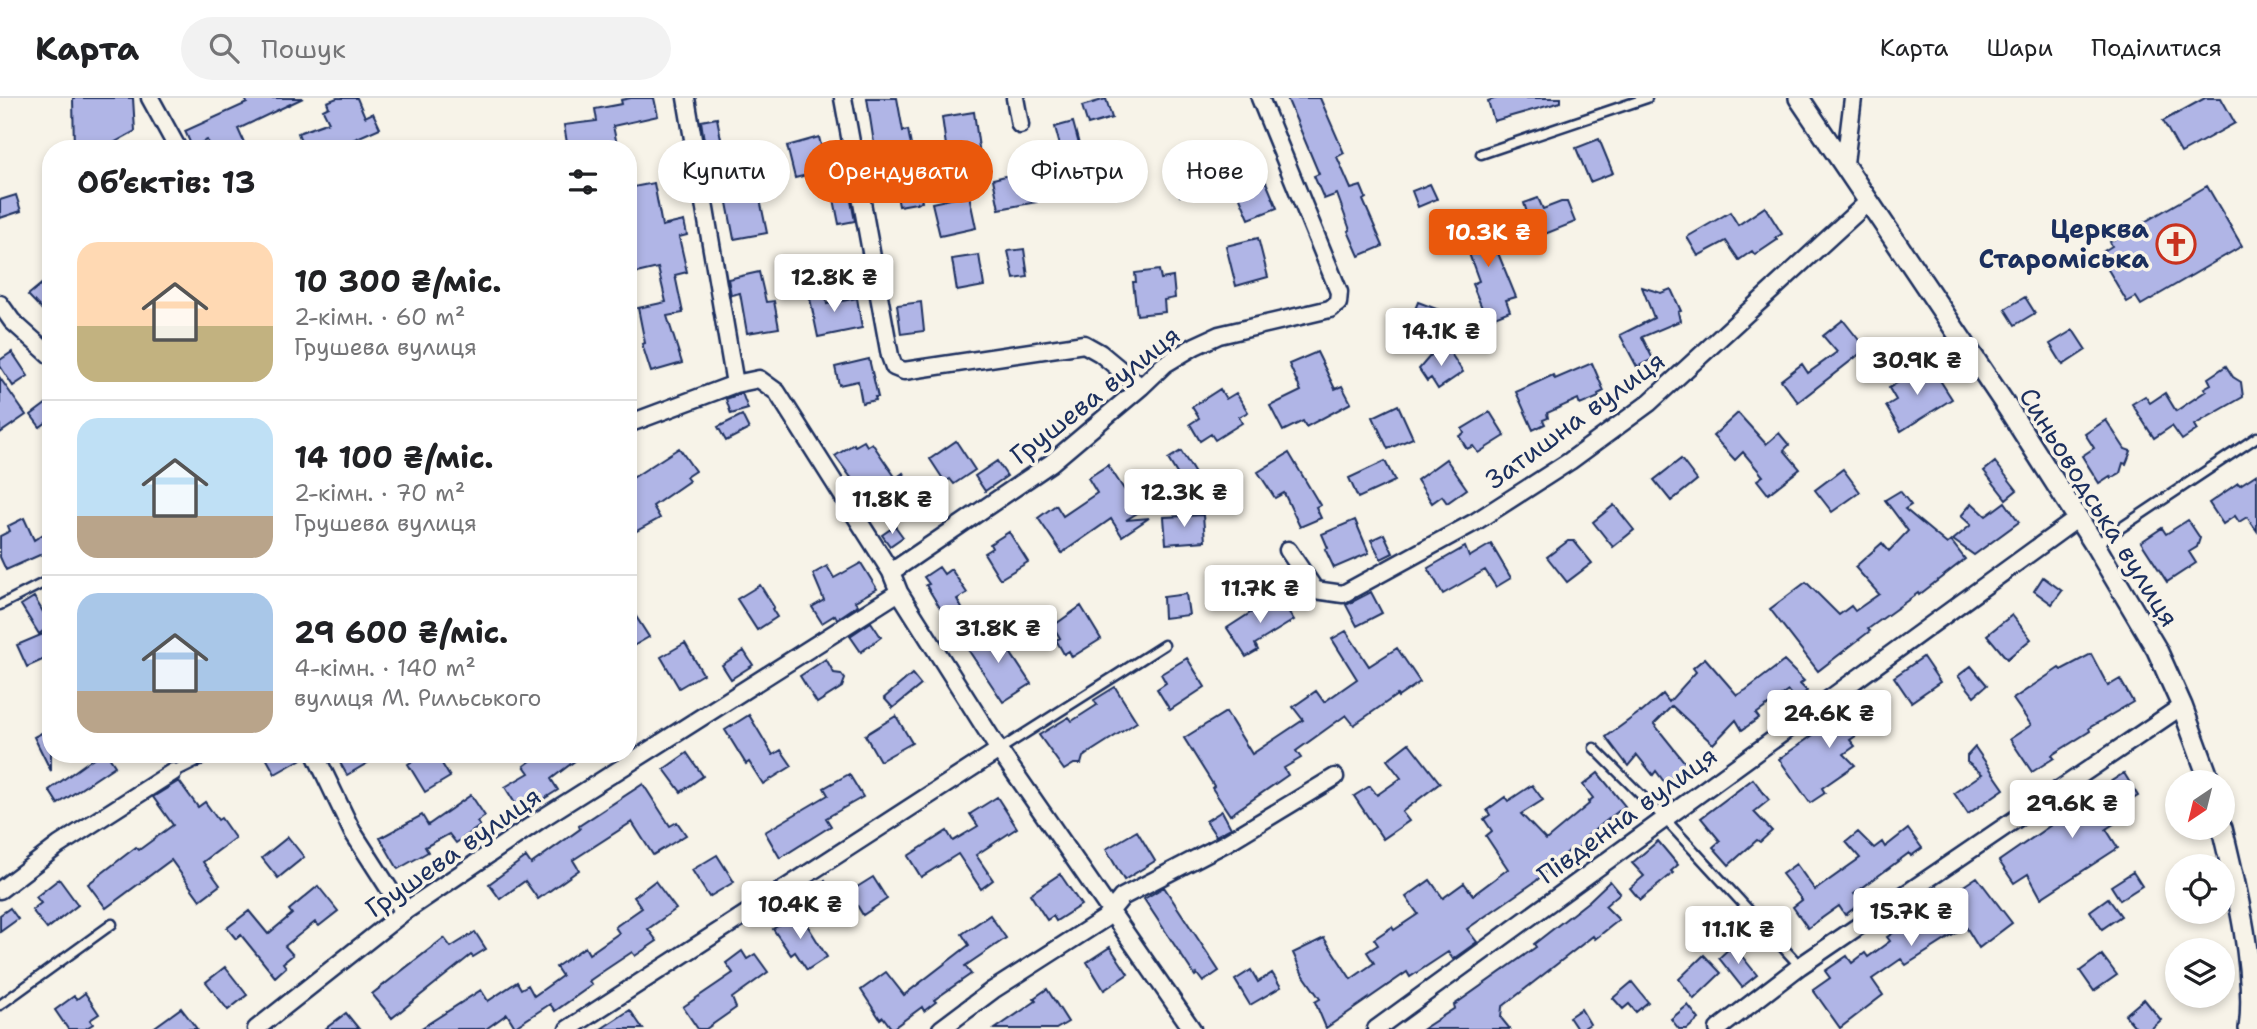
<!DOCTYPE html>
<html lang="uk">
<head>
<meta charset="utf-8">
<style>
  body { margin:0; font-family:"Shantell Sans",sans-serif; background:#f2f2f2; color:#202124; height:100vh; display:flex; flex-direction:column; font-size:26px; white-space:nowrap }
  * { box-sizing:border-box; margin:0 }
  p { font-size:23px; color:#757577 }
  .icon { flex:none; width:38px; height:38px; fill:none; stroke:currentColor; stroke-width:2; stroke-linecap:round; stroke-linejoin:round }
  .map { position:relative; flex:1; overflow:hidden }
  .drawer { position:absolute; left:42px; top:42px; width:595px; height:623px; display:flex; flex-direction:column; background:#fff; border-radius:28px; box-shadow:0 4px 10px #0003 }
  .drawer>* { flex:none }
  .banner { position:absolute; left:658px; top:42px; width:665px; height:63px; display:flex; gap:14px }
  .needle { width:46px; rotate:215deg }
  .controls { position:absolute; left:2165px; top:672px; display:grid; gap:14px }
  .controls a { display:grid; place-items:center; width:70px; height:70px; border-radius:50%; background:#fff; box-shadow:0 4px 10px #0003; font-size:35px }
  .price { position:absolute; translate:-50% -60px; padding:0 16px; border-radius:7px; background:#fff; color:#222; font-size:23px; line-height:46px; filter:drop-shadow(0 2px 4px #0008) }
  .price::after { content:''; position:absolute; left:50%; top:42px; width:21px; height:16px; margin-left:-10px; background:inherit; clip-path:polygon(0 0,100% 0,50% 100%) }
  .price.selected { background:#ea580c; color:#fff }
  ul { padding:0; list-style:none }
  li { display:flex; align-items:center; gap:21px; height:175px; padding:0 35px }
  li+li { border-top:2px solid #e0e0e0 }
  li span { display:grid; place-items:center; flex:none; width:196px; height:140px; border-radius:21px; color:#555 }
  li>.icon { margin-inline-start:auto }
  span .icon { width:84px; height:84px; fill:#fffc; stroke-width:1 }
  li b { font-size:30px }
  h2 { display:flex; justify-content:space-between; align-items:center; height:84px; padding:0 35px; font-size:30px }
  .pill { padding:0 24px; border-radius:32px; background:#fff; box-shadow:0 4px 10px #0003; font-size:24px; line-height:63px }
  .pill.selected { background:#ea580c; color:#fff }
  header { display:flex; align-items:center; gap:42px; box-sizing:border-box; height:98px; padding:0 35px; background:#fff; border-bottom:2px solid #e0e0e0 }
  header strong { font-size:33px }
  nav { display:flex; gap:38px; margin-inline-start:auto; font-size:24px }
  .search { width:490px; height:63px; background:#f2f2f2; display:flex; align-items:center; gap:18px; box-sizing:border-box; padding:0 24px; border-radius:38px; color:#757577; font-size:26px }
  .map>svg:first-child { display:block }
</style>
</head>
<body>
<header>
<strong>Карта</strong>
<div class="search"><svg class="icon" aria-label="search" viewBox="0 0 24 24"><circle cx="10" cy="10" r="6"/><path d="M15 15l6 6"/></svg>Пошук</div>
<nav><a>Карта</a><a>Шари</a><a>Поділитися</a></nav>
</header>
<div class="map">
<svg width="2257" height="931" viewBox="0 0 2257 931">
  <rect width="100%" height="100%" fill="#f7f3e8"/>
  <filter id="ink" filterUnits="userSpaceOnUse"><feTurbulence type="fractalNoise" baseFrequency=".0143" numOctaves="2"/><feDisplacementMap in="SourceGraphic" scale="14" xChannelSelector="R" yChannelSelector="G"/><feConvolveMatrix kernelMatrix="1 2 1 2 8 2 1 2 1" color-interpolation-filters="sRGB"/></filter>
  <g filter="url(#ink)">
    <!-- building -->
    <path fill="#b0b5e6" stroke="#1b2f5e" stroke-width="2" d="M73,0H133L135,33L108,48V51H74Z
      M245,0H303L238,31L247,51H211L207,42L192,49L185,33L247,5Z
      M337,0H357L365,19L373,15L380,30L332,51H304L298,35L329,24L323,12L329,9L327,4Z
      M631,0H654L658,18L613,28L618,51H602V49L568,51L564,27L597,23L595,11L622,6L621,2Z
      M867,0H897L903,33L908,32L922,104L899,108L897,98L888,93L897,83L891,55L876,58Z
      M1287,0H1320L1344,55L1337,59L1351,91L1361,88L1366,100L1363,102L1383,148L1359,158L1348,133L1350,132L1337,96L1324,101L1314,78L1319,76Z
      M1497,0H1561V4L1494,23L1488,3Z
      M2205,0H2221L2235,25L2181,55L2163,23Z
      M1106,1L1112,20L1088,27L1082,8Z
      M974,14L980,57L948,62L942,19Z
      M717,20L722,46L705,49L701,23Z
      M1073,24L1080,50L1062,55L1055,29Z
      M819,39L827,72L795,80L787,48Z
      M1599,41L1613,75L1590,84L1576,50Z
      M750,53L767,135L734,141L718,58Z
      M1232,63L1237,79L1180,98L1174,82Z
      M1018,75L1020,84L1032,82L1037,104L999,111L993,81Z
      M847,83L855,123L839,126L831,86Z
      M1266,84L1277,110L1249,121L1238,95Z
      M654,85L662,128L684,123L687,137L679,139L687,174L675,177L683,215L667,218L682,265L651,274L642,246L645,245L638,210L666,204L658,170L628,177V90Z
      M1430,86L1437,101L1418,109L1412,93Z
      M2207,88L2242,148L2141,207L2136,199L2127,204L2099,156L2112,148L2110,144Z
      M16,97L21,113L0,120V102Z
      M969,97L976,130L940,138L932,105Z
      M1538,100L1543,111L1561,104H1567L1575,124L1535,140L1524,105Z
      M1765,109L1782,136L1775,140L1777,142L1755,157L1752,153L1739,162L1726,143L1698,158L1687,139L1730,114L1738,127Z
      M1488,120L1501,154L1498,155L1516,199L1506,202L1510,213L1487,222L1472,186L1479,183L1460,131Z
      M1258,140L1268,179L1236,188L1226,148Z
      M1024,151L1028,179L1014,181L1008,153Z
      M979,157L984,188L957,193L952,161Z
      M1159,172L1161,181L1173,179L1175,200L1164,202L1165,214L1137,217L1133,184H1136L1135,175Z
      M759,174L766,204L774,203L779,230L747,235L740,195L731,197L728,181Z
      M51,178V221L28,197Z
      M824,188L827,206L857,200L862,230L818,239L808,191Z
      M1642,189L1661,195L1671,191L1681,213L1678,214L1680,223L1642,239L1653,261L1637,269L1620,237L1654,220Z
      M2025,199L2035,215L2015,227L2005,211Z
      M921,204L924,233L901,236L897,207Z
      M1418,204L1442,213L1433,238L1408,228Z
      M1843,222L1866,251L1798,304L1781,282L1802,266L1808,275L1837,254L1823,238Z
      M2073,232L2086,252L2063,267L2050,246Z
      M1446,248L1463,274L1438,291L1431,280L1427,283L1419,271L1430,258Z
      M12,254L28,278L13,288L0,268V262Z
      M1317,254L1335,291L1342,288L1351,305L1306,329L1303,323L1283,333L1270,308L1301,293L1289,266Z
      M869,261L878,299H875L876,302L862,305L858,283L839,287L835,269Z
      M1592,265L1604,293L1598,296L1599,299L1580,307L1578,301L1547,315L1548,320L1543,322L1545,326L1533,332L1516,294L1553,277L1555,281Z
      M1929,265L1952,301L1901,333L1886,308L1896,302L1889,290Z
      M2226,268L2233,279L2241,284L2243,299L2194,327L2197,332L2182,342L2172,328L2154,340L2132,306L2145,298L2150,305L2165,295L2176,313L2206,293L2204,290L2211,286L2208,280Z
      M0,280L26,317L0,335Z
      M1220,291L1226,301L1236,295L1248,314L1239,319L1242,325L1215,342L1211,336L1200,343L1190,326L1199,320L1192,309Z
      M742,295L748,311L731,316L726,301Z
      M51,302V321L40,329L31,317Z
      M1398,307L1413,340L1388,351L1373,319Z
      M1490,314L1505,338L1478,355L1473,348L1467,351L1459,338L1464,335L1462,331Z
      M1738,315L1766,346L1779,335L1789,347L1784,352L1800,371L1768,396L1757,382L1763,378L1743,354L1735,362L1713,338Z
      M742,317L749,331L726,343L718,329Z
      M2106,322L2125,351L2131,353L2126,366L2123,365L2120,375L2111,380L2110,378L2099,385L2082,358L2094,350L2085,336Z
      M864,343L867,348L872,345L896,380L903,375L918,398L889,416L868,382L858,389L835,358L854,346L855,348Z
      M956,343L975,372L954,386L950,381L945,384L930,361Z
      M679,350L695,373L686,379L689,383L653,408L660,420L633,435L628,427V383Z
      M1181,353L1197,379L1184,387L1168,361Z
      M1289,355L1320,407L1316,409L1321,420L1300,429L1284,395L1275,400L1258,374Z
      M1446,361L1467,391L1447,405L1442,398L1432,405L1417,382Z
      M1681,361L1697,382L1671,403L1654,382Z
      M997,363L1007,378L985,393L975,378Z
      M1385,363L1395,383L1358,400L1349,380Z
      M1995,364L2017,392L2006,401L1984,373Z
      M1108,367L1139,414L1126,422L1149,420L1122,438L1111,421L1062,455L1038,420L1056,407L1063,418L1097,395L1088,380Z
      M1843,371L1860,394L1832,414L1815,392Z
      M2257,376V433L2247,419L2239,424L2235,418L2223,426L2209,405L2238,385L2240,387Z
      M1900,393L1911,407L1905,411L1947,446L1951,443L1965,461L1919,497L1918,495L1868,531L1870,533L1818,573L1770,511L1806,484L1839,517L1851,508L1855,513L1879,496L1855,469L1882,445L1889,453L1908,433L1885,402Z
      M2005,404L2019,424L1974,457L1953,442L1971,427L1961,418L1972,405L1986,418Z
      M1614,407L1634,432L1613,449L1593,424Z
      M1203,417L1205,443L1166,446L1164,419Z
      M24,420L34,442L51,431V452L6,472L0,459V438L10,433L8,428Z
      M1355,422L1369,455L1334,470L1325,451L1328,450L1322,436Z
      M2188,422L2200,440L2197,449L2189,454L2196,465L2167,484L2141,444L2162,430L2166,436Z
      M895,428L903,439L890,448L882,437Z
      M1009,434L1028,464L1000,481L984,455L992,450L990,446Z
      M1384,436L1393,455L1381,461L1371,442Z
      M1568,443H1574L1592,465L1567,484L1547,459Z
      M1491,446L1511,480L1496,489L1485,472L1443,496L1428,470L1465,449L1469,459Z
      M861,465L877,491L855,503L858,507L837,521L835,517L822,525L812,509L824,502L813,476L827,468L834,480Z
      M939,469L944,476L951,471L967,495L957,501L964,514L948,523L926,487L929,486L924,479Z
      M2043,479L2062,493L2052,506L2034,493Z
      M760,487L774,509L772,511L777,519L757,532L737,501Z
      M1371,494L1382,515L1357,528L1346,507Z
      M1186,496L1189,517L1164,520L1163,499Z
      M1278,497L1294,522L1255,546L1258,552L1246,559L1227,530Z
      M34,499L51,527L39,536L21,507Z
      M628,506L649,539L628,551Z
      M1081,508L1101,541L1072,559L1069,553L1064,556L1056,542L1060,540L1053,528Z
      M2012,517L2031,541L2007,561L1987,537Z
      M871,524L881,539L861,554L850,538Z
      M986,533L989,538L996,533L1031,586L1003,604L965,547Z
      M1346,533L1369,568L1397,550L1420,584L1398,599L1397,597L1354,627L1346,617L1296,653L1301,660L1284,670L1288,677L1230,717L1212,690L1214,688L1184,640L1226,614L1252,656L1303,622L1293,609L1316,593L1324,604L1357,581L1332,541Z
      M43,536L51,552V558L27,569L17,547Z
      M685,545L703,576L679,590L661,559Z
      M744,553L753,567L731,581L722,567Z
      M2091,556L2108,588L2120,581L2133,604L2089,630L2090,633L2052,657L2054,660L2032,674L2010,641L2031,627L2013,601L2059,570L2061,572Z
      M1923,559L1940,584L1911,604L1894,579Z
      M1187,560L1205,589L1170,612L1157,591L1166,585L1161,576Z
      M1705,560L1737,597L1746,592L1784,563L1804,583L1800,586L1807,593L1795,602L1788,593L1756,616L1759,620L1742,632L1736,622L1713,646L1672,608L1654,626L1687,667L1665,685L1656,673L1653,677L1637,657L1628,668L1606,639L1640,614L1641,615L1663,596L1669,604L1696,574L1693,570Z
      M826,561L834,575L841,576L845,581L842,589L817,605L800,578Z
      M1971,568L1987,587L1974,598L1958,578Z
      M912,576L921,587L893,610L884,600Z
      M1115,589L1137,624L1090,654L1083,659L1081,666H1074L1064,672L1039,637L1069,619L1072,623L1097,607L1094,602Z
      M1864,601L1871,610L1877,606L1885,618L1850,642L1855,648L1844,656L1855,667L1822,690L1825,695L1810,705L1779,661Z
      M749,617L773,657L781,652L792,668L763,686L749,664L746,666L725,632Z
      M896,618L912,645L880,663L865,637Z
      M51,630V673L34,639Z
      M1409,645L1440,685L1402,714L1409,723L1383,741L1354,698L1370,688L1377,697L1401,680L1387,662Z
      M1975,649L2004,691L1968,716L1954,695L1982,676L1967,664V658Z
      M687,655L703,678L681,694L664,671Z
      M99,656H107L115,668L58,706L49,692Z
      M264,656H305V659L275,676Z
      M351,656H383L347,677L339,663Z
      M424,656H436L450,679L425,694L408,666Z
      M540,656H584L551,681L558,692L521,715L505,689L529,675L524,668Z
      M1598,675L1625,708L1586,739L1588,742L1574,753L1572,750L1536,783L1467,831L1477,844L1453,861L1448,854L1410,879L1407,874L1326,930L1315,904L1320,901L1302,875L1293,855L1324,840L1351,881L1374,865L1367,854L1378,847L1374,841L1392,829L1394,832L1418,816L1406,799L1430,782L1443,800L1464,785L1473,797L1508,771L1486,738L1492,733L1484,721L1490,717L1487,712L1505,699L1508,703L1532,687L1543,702L1521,716L1546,742L1589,706L1588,704L1593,700L1583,687Z
      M2124,675L2138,698L2125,706L2131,715L2106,731L2118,750L2041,800L2028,776L2014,785L1999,763L2100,693L2099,691Z
      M849,676L863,699L826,720L831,728L780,760L765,734L828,697L824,690Z
      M1753,681L1769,702L1754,714L1772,733L1760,744L1757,742L1729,767L1713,749L1720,743L1701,720Z
      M179,683L198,709L205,704L218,722L221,720L235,740L203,764L220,787L200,802L171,762L106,810L88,786L136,749L139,752L173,727L153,699Z
      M643,686L670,728L677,724L686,737L653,757L632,724L573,762L579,772L538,801L525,783L500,801L489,786L526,759L531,766L580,731L579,728Z
      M471,697L485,718L477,724L480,728L456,745L449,736L425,749L428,754L398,771L380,740L422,717L428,727Z
      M997,699L1017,730L976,757L993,782L981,791L958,756L921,779L908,758L947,733L953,743L978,728L970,716Z
      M1222,713L1231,730L1216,738L1206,723Z
      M1908,731L1922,750L1911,758L1909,755L1854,796L1861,805L1845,817L1839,808L1808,830L1793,809L1802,802L1782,776L1796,766L1815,792L1860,760L1846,744L1858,734L1874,750L1882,744L1885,749Z
      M1137,733L1155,763L1124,782L1106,751Z
      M288,739L304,759L278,780L262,760Z
      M1658,743L1678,767L1671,773L1673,775L1640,802L1630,790L1644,778L1632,765Z
      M717,757L734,784L709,799L692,772Z
      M2133,774L2142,788L2120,802L2111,788Z
      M1060,776L1081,807L1056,823L1053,818L1047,822L1030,796Z
      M873,779L887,801L863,817L849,794Z
      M1977,779L2012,825L1979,850L1966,829L1906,867L1901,861L1872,881L1883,897L1840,930L1813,892L1830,880L1825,873L1847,858L1852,865L1865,855L1868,859L1890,843L1887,839Z
      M59,781L78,807L47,831L32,812L41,805L36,799Z
      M655,783L676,811L648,831L657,843L635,858L632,854L602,874L589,883L592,887L555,913L550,906L515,929L507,916L486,931H420L481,892L488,903L517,884L521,891L528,887L534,898L562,878L556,869L585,849L589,856L619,835L615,829L642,810L634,799Z
      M825,783L836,800L825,808L813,791Z
      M1610,783L1620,795L1605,808L1619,822L1595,841L1593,838L1502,909L1501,920L1510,931H1423L1455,910L1454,907L1536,849L1534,846L1589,803Z
      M318,788L338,813L319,828L315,824L285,848L293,857L283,865L286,869L275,879L241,837L236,841L227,830L249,813L268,836L292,816L289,812Z
      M1164,789L1219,873L1203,884L1197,876L1195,878L1144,801Z
      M2108,800L2121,818L2102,831L2090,813Z
      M10,810L18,821L0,834V817Z
      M799,814L827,859L807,872L795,854L791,857L773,831Z
      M990,817L1006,840L965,868L971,876L934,902L936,904L924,913L922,909L892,931L883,919L880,921L861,892L886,874L904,897L969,847L962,836Z
      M475,834L486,851L473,859L471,857L392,920L372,896L444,840L451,849Z
      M1733,847L1757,877L1742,889L1719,860Z
      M1110,849L1128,876L1104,892L1087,864Z
      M742,853L747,861L755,856L768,874L732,900L736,910L706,931H698L683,909L733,875L726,865Z
      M1704,857L1721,875L1694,901L1679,881Z
      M2102,857L2117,877L2094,893L2080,873Z
      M225,869L247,897L228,912L206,884Z
      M1251,872L1258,884L1272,875L1281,889L1250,907L1235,882Z
      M1632,884L1648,904L1636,914L1629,906L1623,911L1613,900Z
      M1047,891L1068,924L1056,931H995L1036,903L1034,900Z
      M85,895L99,916L90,922L93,926L85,931H68L55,912L74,898L77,901Z
      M2144,901L2161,922L2151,931H2137L2125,917Z
      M1688,907L1699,921L1687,931H1679L1671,921Z
      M181,910L197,931H152Z
      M1581,911L1590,926L1582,931H1577L1569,919Z
      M630,912L643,931H601Z
      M346,915L359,931H325Z"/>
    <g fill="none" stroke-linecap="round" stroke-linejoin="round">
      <!-- service casing -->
      <g stroke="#1b2f5e" stroke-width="13">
        <path id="service" d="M1481,56L1647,0
          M2095,447L2257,339
          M0,507L51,481
          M1594,650L1664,720L1800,868
          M999,652L1164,547
          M0,907L112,826"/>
      </g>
      <!-- pedestrian casing -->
      <g stroke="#1b2f5e" stroke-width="16">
        <path id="pedestrian" d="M173,674L209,656"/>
      </g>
      <!-- minor casing -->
      <g stroke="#1b2f5e" stroke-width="21">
        <path id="minor" d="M150,0L178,51
          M686,0L735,286L759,281L777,294L891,474L899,494L999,652L1192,931
          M843,0L890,258L894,269L904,273L1084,246L1100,255L1141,289
          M1015,0L1020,27
          M1845,65L1853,0
          M0,206L12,223L51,258
          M628,326L735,286
          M1288,452L1315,492L1343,496L1475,424L1570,363L1649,305L1869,103
          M891,474L1051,365L1141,289L1165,266L1195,248L1219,237L1330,211L1338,205L1339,194L1260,0
          M315,656L352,733L404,814
          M0,792L59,747L173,674
          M256,931L404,814L541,721L899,494
          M568,931L999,652
          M941,931L993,892L1104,821L1122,799L1226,745L1335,679
          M1376,931L2078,420
          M1718,931L1800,868L2182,608"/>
      </g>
      <!-- tertiary casing -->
      <g stroke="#1b2f5e" stroke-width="24">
        <path id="tertiary" d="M1799,0L2007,309L2095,447L2157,552L2182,608L2210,684
          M2222,730C2236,788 2257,873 2249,931"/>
      </g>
      <!-- service -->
      <use href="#service" stroke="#f7f3e8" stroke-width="8"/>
      <!-- pedestrian -->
      <use href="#pedestrian" stroke="#f7f3e8" stroke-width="10"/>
      <!-- minor -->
      <use href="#minor" stroke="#f7f3e8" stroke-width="16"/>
      <!-- tertiary -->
      <use href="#tertiary" stroke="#f7f3e8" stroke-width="19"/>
    </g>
  </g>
  <!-- icons -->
  <defs>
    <g id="church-ring" transform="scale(2.0125)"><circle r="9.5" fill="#f7f3e8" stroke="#c8321e" stroke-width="1.5"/><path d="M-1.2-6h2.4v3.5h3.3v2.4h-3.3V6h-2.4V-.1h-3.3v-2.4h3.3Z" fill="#c8321e"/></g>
  </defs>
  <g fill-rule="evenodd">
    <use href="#church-ring" x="2176" y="146"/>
  </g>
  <g text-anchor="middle" stroke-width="7" stroke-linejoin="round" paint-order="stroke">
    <!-- poi labels -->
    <g font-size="26" font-weight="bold" fill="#1b2f5e" stroke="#f7f3e8" text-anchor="end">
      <text x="2149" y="140">Церква<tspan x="2149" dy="30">Староміська</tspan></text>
    </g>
    <!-- street labels -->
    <g font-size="26" fill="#1b2f5e" stroke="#f7f3e8">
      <text transform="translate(1095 297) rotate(-38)" y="9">Грушева вулиця</text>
      <text transform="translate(1575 322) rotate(-36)" y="9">Затишна вулиця</text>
      <text transform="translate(2099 409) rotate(58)" y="9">Синьоводська вулиця</text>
      <text transform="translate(1627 717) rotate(-36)" y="9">Південна вулиця</text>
      <text transform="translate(453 754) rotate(-35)" y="9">Грушева вулиця</text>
    </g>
  </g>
</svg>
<div class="controls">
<a><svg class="needle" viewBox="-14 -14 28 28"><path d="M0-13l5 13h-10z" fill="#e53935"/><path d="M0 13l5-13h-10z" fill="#757577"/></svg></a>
<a><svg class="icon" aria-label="locate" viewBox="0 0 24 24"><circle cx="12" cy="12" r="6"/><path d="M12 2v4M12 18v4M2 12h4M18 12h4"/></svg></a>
<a><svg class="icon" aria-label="layers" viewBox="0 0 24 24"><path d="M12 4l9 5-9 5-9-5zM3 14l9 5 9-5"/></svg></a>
</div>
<b class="price selected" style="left:1488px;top:171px">10.3K ₴</b>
<b class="price" style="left:834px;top:216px">12.8K ₴</b>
<b class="price" style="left:1441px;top:270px">14.1K ₴</b>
<b class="price" style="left:1917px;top:299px">30.9K ₴</b>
<b class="price" style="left:1184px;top:431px">12.3K ₴</b>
<b class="price" style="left:892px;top:438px">11.8K ₴</b>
<b class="price" style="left:1260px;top:527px">11.7K ₴</b>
<b class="price" style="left:998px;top:567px">31.8K ₴</b>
<b class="price" style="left:1829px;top:652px">24.6K ₴</b>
<b class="price" style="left:2072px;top:742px">29.6K ₴</b>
<b class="price" style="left:800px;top:843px">10.4K ₴</b>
<b class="price" style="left:1911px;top:850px">15.7K ₴</b>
<b class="price" style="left:1738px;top:868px">11.1K ₴</b>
<div class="banner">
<a class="pill">Купити</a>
<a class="pill selected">Орендувати</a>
<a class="pill">Фільтри</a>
<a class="pill">Нове</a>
</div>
<section class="drawer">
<h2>Об’єктів: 13<svg class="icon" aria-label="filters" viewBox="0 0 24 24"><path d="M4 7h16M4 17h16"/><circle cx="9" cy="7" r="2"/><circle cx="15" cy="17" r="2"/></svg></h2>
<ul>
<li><span style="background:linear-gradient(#ffd9b3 60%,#c2b280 0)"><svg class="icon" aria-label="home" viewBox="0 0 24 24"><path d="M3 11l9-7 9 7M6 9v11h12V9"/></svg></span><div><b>10 300 ₴/міс.</b><p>2-кімн. · 60 m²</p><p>Грушева вулиця</p></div></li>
<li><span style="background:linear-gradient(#bfe0f5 70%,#b9a48a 0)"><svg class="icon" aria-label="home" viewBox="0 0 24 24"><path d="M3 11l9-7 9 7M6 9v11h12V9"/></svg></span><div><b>14 100 ₴/міс.</b><p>2-кімн. · 70 m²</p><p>Грушева вулиця</p></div></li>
<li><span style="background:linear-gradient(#a9c7e8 70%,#b9a48a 0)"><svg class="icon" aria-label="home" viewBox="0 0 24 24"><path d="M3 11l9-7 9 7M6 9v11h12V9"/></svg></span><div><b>29 600 ₴/міс.</b><p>4-кімн. · 140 m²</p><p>вулиця М. Рильського</p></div></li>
</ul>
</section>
</div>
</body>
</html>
